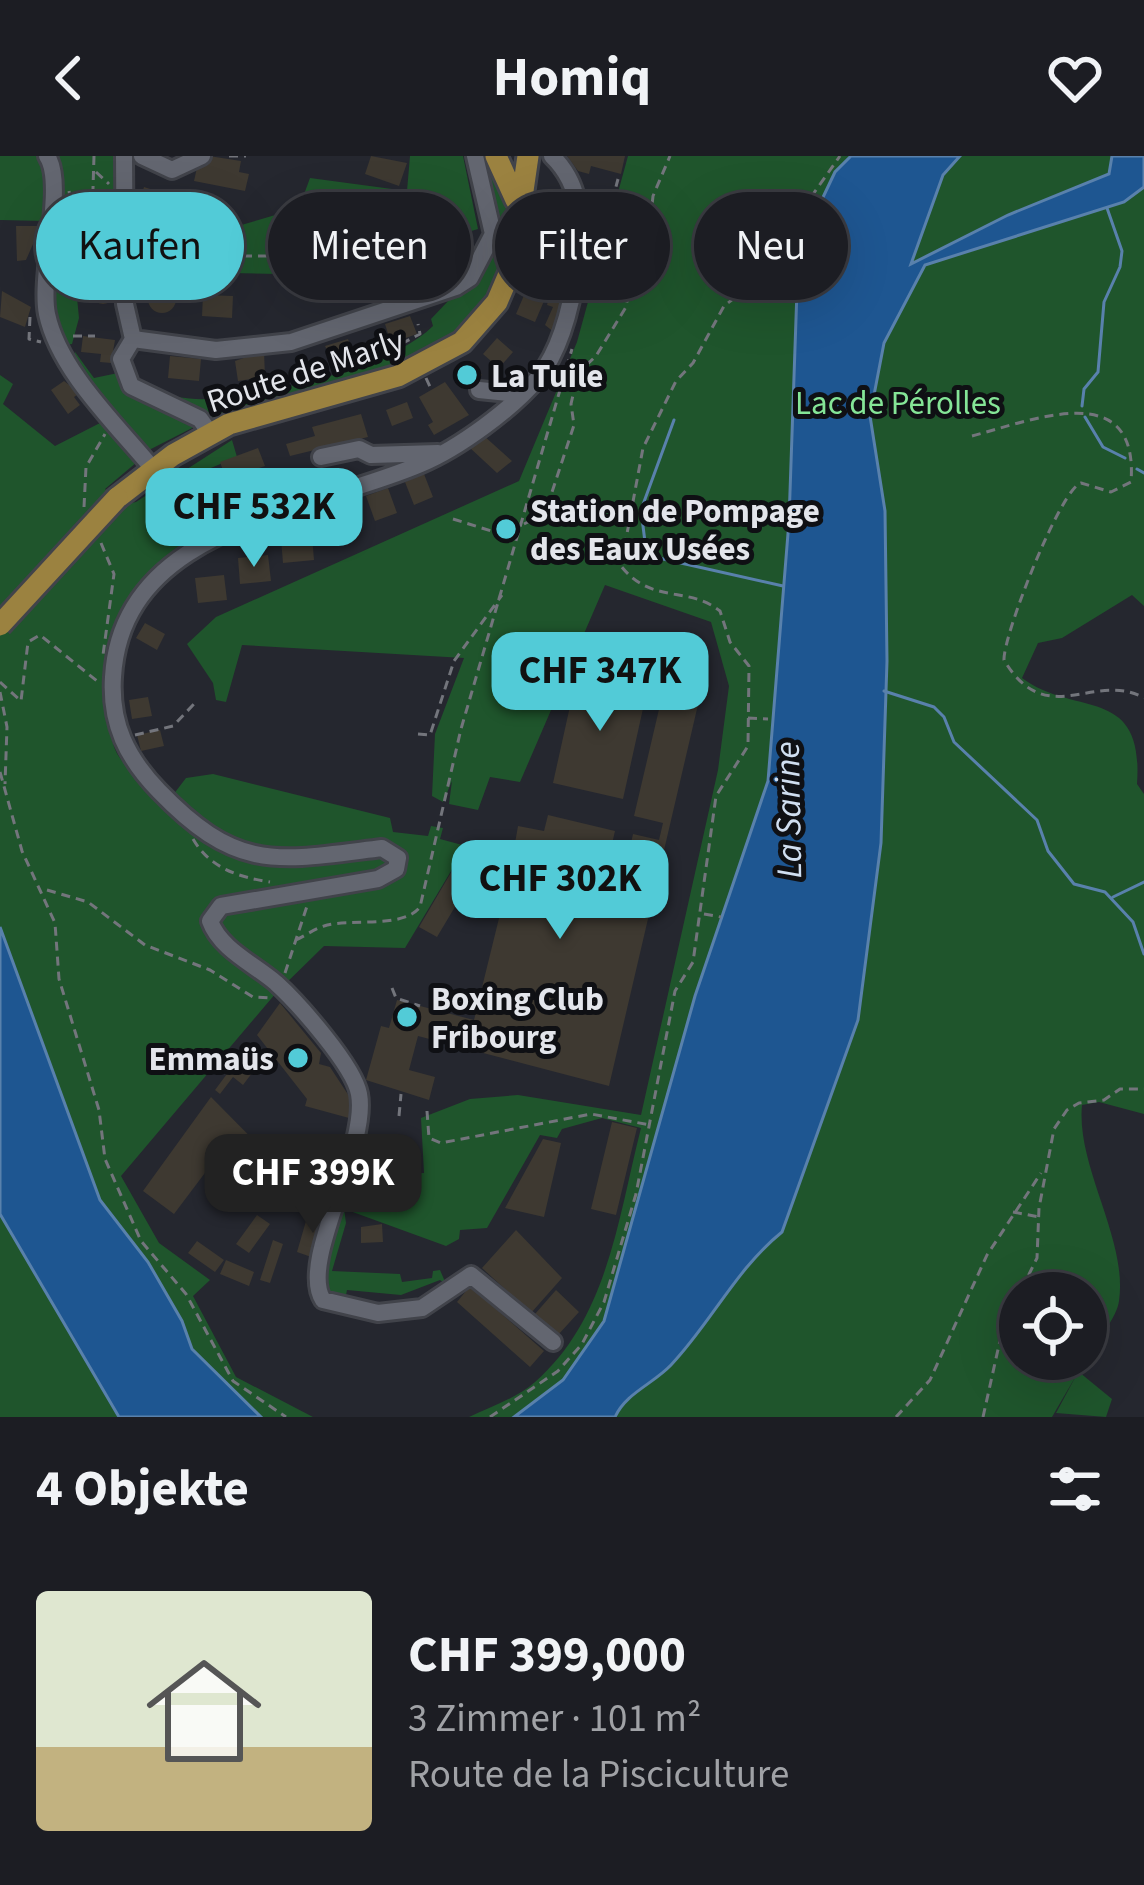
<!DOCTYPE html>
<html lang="de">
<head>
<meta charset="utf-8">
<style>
  body { margin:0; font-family:"Source Sans 3",sans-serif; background:#292a30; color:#f1f3f6; height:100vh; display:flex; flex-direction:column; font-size:45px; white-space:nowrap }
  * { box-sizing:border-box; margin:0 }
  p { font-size:39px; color:#a0a2a6 }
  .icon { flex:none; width:66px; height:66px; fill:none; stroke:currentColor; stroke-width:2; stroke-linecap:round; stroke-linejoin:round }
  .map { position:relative; height:1261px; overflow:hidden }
  .sheet { display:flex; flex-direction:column; background:#1c1d23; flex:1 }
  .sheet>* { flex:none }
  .banner { position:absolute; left:36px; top:36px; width:1074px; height:108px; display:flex; gap:24px }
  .buttons { position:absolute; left:999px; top:1116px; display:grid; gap:24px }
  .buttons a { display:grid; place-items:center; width:108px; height:108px; border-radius:50%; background:#1c1d23; box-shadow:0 12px 48px #0002,0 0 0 3px #3a3b41; font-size:60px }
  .price { position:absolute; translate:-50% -102px; padding:0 27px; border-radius:24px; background:#52cbd7; color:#111; font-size:39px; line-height:78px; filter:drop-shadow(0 3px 6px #0008) }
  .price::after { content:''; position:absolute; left:50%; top:72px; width:36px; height:27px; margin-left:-18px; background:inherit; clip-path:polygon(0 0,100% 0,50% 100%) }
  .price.on { background:#222; color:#fff }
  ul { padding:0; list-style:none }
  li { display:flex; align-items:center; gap:36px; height:300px; padding:0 36px }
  li span { display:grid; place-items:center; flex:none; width:336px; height:240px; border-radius:12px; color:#555 }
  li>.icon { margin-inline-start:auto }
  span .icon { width:144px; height:144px; fill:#fffc; stroke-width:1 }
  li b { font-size:51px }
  h2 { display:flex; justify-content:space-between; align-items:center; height:144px; padding:0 36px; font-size:51px }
  .pill { padding:0 42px; border-radius:54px; background:#1c1d23; box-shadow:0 12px 48px #0002,0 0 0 3px #3a3b41; font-size:42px; line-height:108px }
  .pill.on { background:#52cbd7; color:#111 }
  header { display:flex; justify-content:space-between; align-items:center; height:156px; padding:0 36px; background:#1c1d23; font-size:54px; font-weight:700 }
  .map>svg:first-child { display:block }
</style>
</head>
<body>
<header><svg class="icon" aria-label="back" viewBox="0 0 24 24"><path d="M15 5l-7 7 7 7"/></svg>Homiq<svg class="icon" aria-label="heart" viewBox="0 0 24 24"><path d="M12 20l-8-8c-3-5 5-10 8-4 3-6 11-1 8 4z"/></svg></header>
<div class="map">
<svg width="1144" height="1261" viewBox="0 0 1144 1261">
  <rect width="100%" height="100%" fill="#25272f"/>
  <!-- green -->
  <path fill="#1f552c" d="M0,0H44L49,7L45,65L0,64Z
    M53,0H119L116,113L74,111L79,162L72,188L65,189L51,160Z
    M410,0H463L478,73L326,119L128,115V73L238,70L299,52L310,22L407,35Z
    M479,0H489C508,36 515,66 502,107C465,225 318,220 222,261H208L152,239C170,239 189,244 207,243C269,238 390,213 433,170L431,163L488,103Z
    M628,0H1144V450L1132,439L1062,482L1038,487L1022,522C1076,562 1144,528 1137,628L1144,638V958L1099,946L1082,949C1076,1011 1128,1083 1119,1145C1117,1162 1095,1187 1086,1202V1137H1020V1203H1085L1079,1216L1112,1243L1106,1261L1056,1257L1077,1218L1052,1261H469C490,1251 517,1242 535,1226C608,1162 618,1062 641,972L602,962L562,973L557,982L540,979L487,1072L460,1074L459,1083L446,1090L350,1055L349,1023L368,968L364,1019L424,1017L421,962L470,943L518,939L641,959L718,614L729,530L711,466L605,429L520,626L490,621L478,654L449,648L452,625L443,646L432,640L435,578L464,502L242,489L226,546L216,544L213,527L187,488L216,461L519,325L577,186Z
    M75,196L94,222L118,217L200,268L149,294L73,203Z
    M0,219L13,228L3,248L55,290L100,267L111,272L137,306L105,333L122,349L136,346L232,284L237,301L199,317L218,373C138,414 114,448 110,538C109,556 108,586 120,602C130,616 158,629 173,639L186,622L213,618L390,662L393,676L428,680L431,670L443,672L440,683L466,690L405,792L324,790L276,837L121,1020L159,1087L210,1124L193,1140L236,1221L313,1261H0Z
    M343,1045L346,1067L332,1115L400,1118L402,1126L432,1122L433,1115L440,1114L446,1128L440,1124L401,1139L347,1134L345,1144L326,1134L323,1121Z"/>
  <!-- water -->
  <path fill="#1e5691" stroke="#5981ac" stroke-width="3" d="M851,0H960L943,19L911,108L1008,59L1109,18L1112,0H1144V31L1124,46L925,109L884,187L870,260L885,355L887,505L881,687L858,864L782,1076C736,1113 711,1167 671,1209C653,1228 626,1237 615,1261H514L563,1224L604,1165L695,840L768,625L789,365L797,134L806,77L835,16Z
    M0,771L100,1044L148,1106L182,1165L192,1193L261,1261H119L0,1058Z"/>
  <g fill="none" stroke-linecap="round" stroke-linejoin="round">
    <!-- stream -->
    <path stroke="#5981ac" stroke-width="3" d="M1082,250L1084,233L1098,216L1104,146L1120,111L1122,95L1107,52
      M1085,261L1103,291L1125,302
      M674,264L641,354L646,394L663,403L783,430
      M1137,313L1144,317
      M884,535L934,551L944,561L954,586L1037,664L1048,695L1074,728L1105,736L1133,766L1144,798
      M1113,741L1144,726"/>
  </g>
  <!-- building -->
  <path fill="#3e3931" d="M209,0L241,5L239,16L249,18L245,35L194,25L198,7L207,9Z
    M371,0L407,7L399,30L365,18Z
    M567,0H625L621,18L591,10L589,18L578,15Z
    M144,31L184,44L177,64L138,50Z
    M545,40L568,41L561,114L540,110Z
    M16,70H41L26,104L17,105Z
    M455,89L461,109L435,113L430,96Z
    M418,107L424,124L403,132L397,114Z
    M88 133a15 15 0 1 1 30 0a15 15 0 1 1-30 0Z
    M377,119L382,134L359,141L354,125Z
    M148 143a14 14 0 1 1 28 0a14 14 0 1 1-28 0Z
    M2,135L31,151L25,171L0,161Z
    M525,137L544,145L535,166L516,158Z
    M550,138L565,142L555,177L545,169L553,151L547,149Z
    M203,139L233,140L232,162L202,160Z
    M410,160L417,178L391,187L385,168Z
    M83,180L115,184L111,207L100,206L101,198L81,196Z
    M497,182L513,196L499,212L483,198Z
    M348,183L353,198L332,204L325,190Z
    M264,195L265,221L238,225L235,205Z
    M170,200L201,203L199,225L168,222Z
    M471,205L482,219L463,233L453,220Z
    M64,225L80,237L74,241L80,249L68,258L51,234Z
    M445,226L469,259L434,279L428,269L433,266L419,241Z
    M407,246L413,262L392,270L386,254Z
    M361,258L368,281L290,300L286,288L315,280L312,271Z
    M483,279L512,305L497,317L469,291Z
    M258,292L265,310L226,323L220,306Z
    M424,318L433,341L414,349L405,326Z
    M388,332L397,357L375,365L366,340Z
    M275,335L279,345L241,358L237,348Z
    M346,347L355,369L337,375L329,353Z
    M312,380L314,404L283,407L281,383Z
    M268,399L271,425L240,428L238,402Z
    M224,419L227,444L198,447L195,422Z
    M145,467L165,478L157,494L136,482Z
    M578,514L648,530L623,643L553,627Z
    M664,532L700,540L609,930L418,880L409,914L435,921L429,944L366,924L381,870L389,872L397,844L474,864L502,750L527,756L532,735L526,734L538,698L514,693L518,670L544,675L548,659L615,675L601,735L619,739L633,678L659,684L663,667L634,660Z
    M148,541L152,560L132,563L129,544Z
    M160,574L164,590L141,595L137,579Z
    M456,708L474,719L437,781L419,771Z
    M280,847L321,897L319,908L330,911L349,940V962L305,950L307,943L257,879Z
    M244,895L261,905L243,929L233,921L220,938L215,934Z
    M211,941L288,1019L306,1025L299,1049L282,1044L226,989L174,1058L143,1035Z
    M612,966L637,972L616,1059L591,1053Z
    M543,983L561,987L544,1061L505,1052Z
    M308,1058L328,1064L317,1103L297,1096Z
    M257,1059L270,1068L249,1097L236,1088Z
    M382,1068L383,1086L361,1087V1071Z
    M516,1074L562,1122L531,1157L482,1112Z
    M273,1084L283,1088L270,1127L260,1124Z
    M197,1085L224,1104L215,1116L188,1097Z
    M226,1104L254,1116L249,1130L220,1118Z
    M470,1130L544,1195L530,1211L457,1146Z
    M556,1134L579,1156L558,1179L535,1158Z"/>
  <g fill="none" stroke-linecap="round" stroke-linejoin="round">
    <!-- minor casing -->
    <g stroke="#41434a" stroke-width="22">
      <path id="minor" d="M47,0C66,28 39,118 47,158C59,215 117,269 153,313
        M124,0L125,148L133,183
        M142,0L172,14L202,0
        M552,0C583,30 582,69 577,110C572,147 562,192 538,222C512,253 459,292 421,308C310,356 122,368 113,521C110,568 127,602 159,635C238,717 277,705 382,692L398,702L396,713L378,723L221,750L210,765C220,793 254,808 276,827C298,847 354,910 359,938C369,992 298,1106 323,1144L378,1157L422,1152L471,1119L553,1186
        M133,183L216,194L291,186L456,131L470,122L493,78L475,0
        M133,183L121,203L131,230L200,263L210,277
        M479,234L519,238
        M321,301L359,293L371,299L438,297"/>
    </g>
    <!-- major casing -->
    <g stroke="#41434a" stroke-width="27">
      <path id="major" d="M496,0L516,44
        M117,342L173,299L229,268L398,220L462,186L497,146L512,111L528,0"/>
    </g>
    <!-- path -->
    <path stroke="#73757c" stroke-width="3" stroke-dasharray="9 6" stroke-linecap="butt" d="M94,0L91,98L96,102L106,100L110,91L103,70L109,62V42
      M229,0H246
      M96,16L109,28
      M69,35L78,87L92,67
      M594,43L611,54
      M138,100H304L328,89
      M589,132L618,23
      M30,161L29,183L41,186
      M73,180H95
      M385,202L380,199L420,178L418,168
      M426,222L431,233
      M972,280C1033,264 1139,220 1131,326L1111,336L1081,327C1061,332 1003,479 1004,504C1047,576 1094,514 1144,542
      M84,351L86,311L105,278
      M453,363L517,383
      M524,368L540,360L552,336L574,269L571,248L578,217L596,200L626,151L635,100L649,78L653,40L670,0
      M101,387L114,418L103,499
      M0,526L21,545L28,486L40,479L97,525
      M0,536L7,571L5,628
      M748,562L768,563
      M418,578L430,579L454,505L502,439
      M135,579L173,570L194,548
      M0,616L22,695L55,767L59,823L99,954L105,1003L141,1085L186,1138L233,1225L286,1261
      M193,683C210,712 238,721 270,726
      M47,734L88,746L145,789L210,814L253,841L271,842
      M704,758L721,761
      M296,784C305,780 314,773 324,770C348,762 404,773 420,751L461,573L572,193
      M285,817L308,747
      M392,832L396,842L420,850
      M427,955L429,982L441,987L591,958L650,969
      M399,960L401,938
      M1013,1056L1039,1061
      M490,1261L558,1215L582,1188L604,1146L636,1038L675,835L693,806L716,640L748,590L749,510L730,486L720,455C687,429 652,449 621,410L643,292L676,225L693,207L724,150L746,133L840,0
      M896,1261L930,1224L987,1099L1041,1017
      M983,1261L1003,1171L1037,1102L1039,1052L1054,973L1067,954L1079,947L1104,944L1120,933H1144"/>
    <!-- minor -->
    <use href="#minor" stroke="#636670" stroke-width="16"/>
    <!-- major -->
    <use href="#major" stroke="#9b8240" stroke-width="21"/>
    <!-- major-bridge casing -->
    <g stroke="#41434a" stroke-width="27" stroke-linecap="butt">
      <path id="major-bridge" d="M0,469L117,342"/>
    </g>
    <!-- major-bridge -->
    <use href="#major-bridge" stroke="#9b8240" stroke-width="21"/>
  </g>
  <!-- markers -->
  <g fill="#52cbd7" stroke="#0f1014" stroke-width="4.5">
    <circle cx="467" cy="219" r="12"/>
    <circle cx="506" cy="373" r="12"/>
    <circle cx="407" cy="861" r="12"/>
    <circle cx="298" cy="902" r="12"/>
  </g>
  <g text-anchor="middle" stroke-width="10" stroke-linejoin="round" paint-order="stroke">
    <!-- street labels -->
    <g font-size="33" fill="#e3e5eb" stroke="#0f1014">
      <text transform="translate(305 214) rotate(-18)" y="12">Route de Marly</text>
    </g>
    <!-- poi labels -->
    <g font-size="33" font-weight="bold" fill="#e3e5eb" stroke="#0f1014" text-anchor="start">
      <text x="491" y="231">La Tuile</text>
      <text x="530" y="366">Station de Pompage<tspan x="530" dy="38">des Eaux Usées</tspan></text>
      <text x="431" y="854">Boxing Club<tspan x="431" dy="38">Fribourg</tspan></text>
      <text x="274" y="914" text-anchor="end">Emmaüs</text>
    </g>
    <!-- park labels -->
    <g font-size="33" fill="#85e597" stroke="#0f1014">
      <text x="898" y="258">Lac de Pérolles</text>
    </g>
    <!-- water labels -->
    <g font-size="36" font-style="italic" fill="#d0def0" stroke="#0f1014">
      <text transform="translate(787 654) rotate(-91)" y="13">La Sarine</text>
    </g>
  </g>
</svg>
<div class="buttons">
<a><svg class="icon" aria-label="locate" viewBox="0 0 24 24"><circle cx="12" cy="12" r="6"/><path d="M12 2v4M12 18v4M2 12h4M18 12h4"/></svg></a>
</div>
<b class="price" style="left:254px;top:414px">CHF 532K</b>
<b class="price" style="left:600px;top:578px">CHF 347K</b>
<b class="price" style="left:560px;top:786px">CHF 302K</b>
<b class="price on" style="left:313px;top:1080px">CHF 399K</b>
<div class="banner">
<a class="pill on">Kaufen</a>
<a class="pill">Mieten</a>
<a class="pill">Filter</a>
<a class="pill">Neu</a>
</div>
</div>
<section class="sheet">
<h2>4 Objekte<svg class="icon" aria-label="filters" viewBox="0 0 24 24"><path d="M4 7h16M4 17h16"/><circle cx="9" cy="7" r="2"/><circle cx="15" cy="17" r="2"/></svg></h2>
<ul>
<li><span style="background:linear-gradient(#dfe7d0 65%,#c2b280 0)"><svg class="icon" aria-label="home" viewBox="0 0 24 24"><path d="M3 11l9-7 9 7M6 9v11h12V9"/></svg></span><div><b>CHF 399,000</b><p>3 Zimmer · 101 m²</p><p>Route de la Pisciculture</p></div></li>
</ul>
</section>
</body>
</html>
